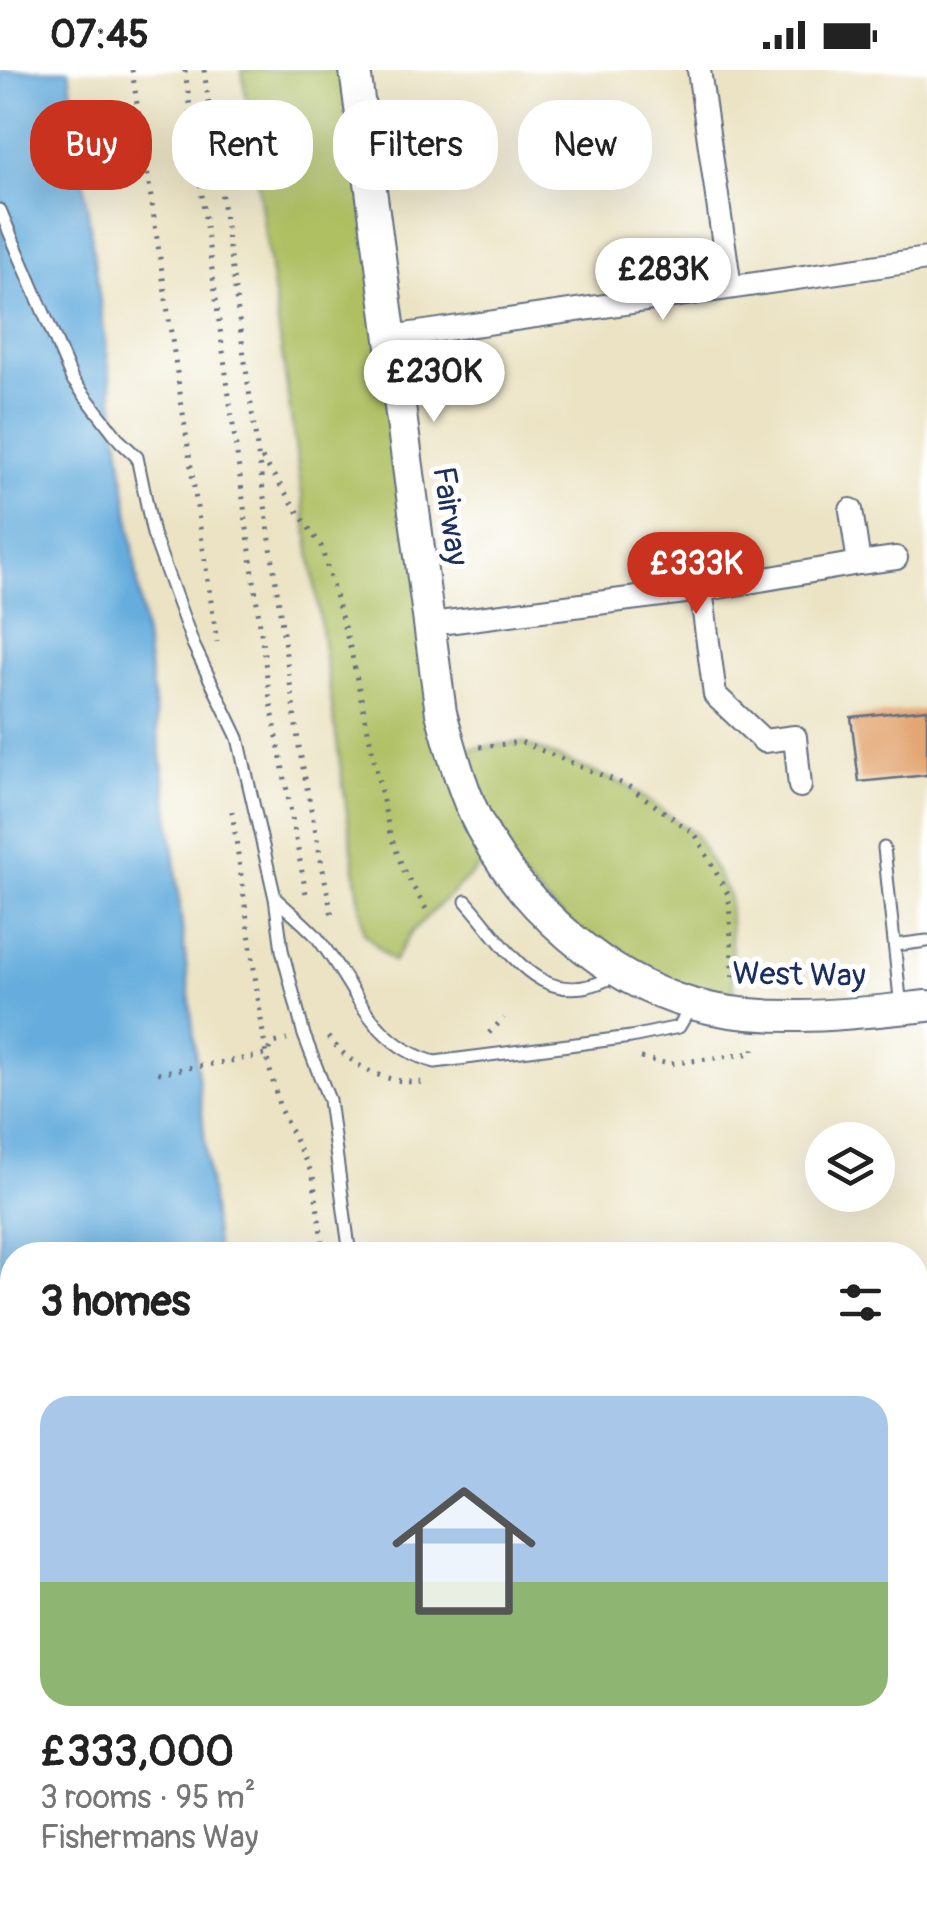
<!DOCTYPE html>
<html lang="en">
<head>
<meta charset="utf-8">
<style>
  body { margin:0; font-family:Pangolin,sans-serif; background:#f2f2f2; color:#222; height:100vh; display:flex; flex-direction:column; font-size:38px; white-space:nowrap }
  * { box-sizing:border-box; margin:0 }
  p { font-size:32px; color:#767676 }
  .icon { flex:none; width:55px; height:55px; fill:none; stroke:currentColor; stroke-width:2; stroke-linecap:round; stroke-linejoin:round }
  .map { position:relative; flex:1; overflow:hidden }
  .details { position:absolute; left:0px; top:1172px; width:928px; height:672px; display:flex; flex-direction:column; background:#fff; border-radius:40px 40px 0 0; box-shadow:0 10px 40px #0002 }
  .details>* { flex:none }
  .top-card { position:absolute; left:30px; top:30px; width:868px; height:90px; display:flex; gap:20px }
  .controls { position:absolute; left:805px; top:1052px; display:grid; gap:20px }
  .controls a { display:grid; place-items:center; width:90px; height:90px; border-radius:50%; background:#fff; box-shadow:0 10px 40px #0002; font-size:50px }
  .price { position:absolute; translate:-50% -85px; padding:0 22px; border-radius:35px; background:#fff; color:#222; font-size:32px; line-height:65px; filter:drop-shadow(0 2px 5px #0008) }
  .price::after { content:''; position:absolute; left:50%; top:60px; width:30px; height:22px; margin-left:-15px; background:inherit; clip-path:polygon(0 0,100% 0,50% 100%) }
  .price.selected { background:#c8321e; color:#fff }
  ul { padding:0; list-style:none }
  li { display:grid; align-content:center; gap:20px; height:530px; padding:0 40px }
  li span { display:grid; place-items:center; height:310px; border-radius:30px; color:#555 }
  li>.icon { margin-inline-start:auto }
  span .icon { width:180px; height:180px; fill:#fffc; stroke-width:1 }
  li b { font-size:42px }
  h2 { display:flex; justify-content:space-between; align-items:center; height:120px; padding:0 40px; font-size:42px }
  .tag { padding:0 35px; border-radius:40px; background:#fff; box-shadow:0 10px 40px #0002; font-size:35px; line-height:90px }
  .tag.selected { background:#c8321e; color:#fff }
  .status { display:flex; justify-content:space-between; align-items:center; height:70px; padding:0 50px; background:#fff; direction:ltr }
  .status svg { height:28px; fill:currentColor }
  .map>svg:first-child { display:block }
</style>
</head>
<body>
<div class="status"><b>07:45</b><svg viewBox="0 0 49 12"><path d="M0 12V9h3v3zM5 12V6h3v6zM10 12V3h3v9zM15 12V0h3v12zM26 1h20v11H26zM47 4h2v5h-2z"/></svg></div>
<div class="map">
<svg width="927" height="1843" viewBox="0 0 927 1843">
  <rect width="100%" height="100%" fill="#fff"/>
  <filter id="ink" filterUnits="userSpaceOnUse"><feTurbulence type="fractalNoise" baseFrequency=".01" numOctaves="2"/><feDisplacementMap in="SourceGraphic" scale="20" xChannelSelector="R" yChannelSelector="G"/><feConvolveMatrix kernelMatrix="1 2 1 2 8 2 1 2 1" color-interpolation-filters="sRGB"/></filter>
  <filter id="wash" filterUnits="userSpaceOnUse"><feTurbulence type="fractalNoise" baseFrequency=".0048" numOctaves="4" result="noise"/><feDisplacementMap in="SourceGraphic" scale="40" xChannelSelector="R" yChannelSelector="G"/><feGaussianBlur stdDeviation="2.25" result="paint"/><feColorMatrix in="noise" values="0 0 0 0 0 0 0 0 0 0 0 0 0 0 0 0 0 1.4 0 .05"/><feComposite in="paint" operator="in"/></filter>
  <g filter="url(#wash)">
    <rect width="100%" height="100%" fill="#ebe3c3"/>
    <!-- green -->
    <path fill="#afc063" stroke="#657860" stroke-width="2.5" d="M242,0H355L452,681L521,672L628,716L695,764L729,826L734,942L621,902L495,782L413,860L393,892L364,863Z"/>
    <!-- water -->
    <path fill="#66addd" stroke="#406e9e" stroke-width="2.5" d="M0,0H69L175,790L217,1185H12V1832H301L303,1843H0Z"/>
    <g id="blocks">
      <!-- building -->
      <path fill="#e3a672" d="M927,639V705L859,712L851,647Z"/>
    </g>
  </g>
  <g filter="url(#ink)">
    <use href="#blocks" fill-opacity="0" stroke="#646e81" stroke-width="2.5"/>
    <g fill="none" stroke-linecap="round" stroke-linejoin="round">
      <!-- service casing -->
      <g stroke="#646e81" stroke-width="15">
        <path id="service" d="M0,140L72,309L120,371L137,387L153,464L193,574L238,668L275,828L282,880L304,965L329,1030L350,1185
          M884,778L901,938
          M275,828C288,840 303,852 315,865C355,913 368,974 435,992L631,967L679,957L690,938
          M466,831C511,882 542,947 618,904
          M896,875L927,871
          M443,1832L445,1843"/>
      </g>
      <!-- minor casing -->
      <g stroke="#646e81" stroke-width="26">
        <path id="minor" d="M699,0L730,217
          M391,267L927,189
          M859,493L896,488
          M701,520L715,625L764,671L795,667L800,716
          M431,554L701,520L859,493L851,440"/>
      </g>
      <!-- tertiary casing -->
      <g stroke="#646e81" stroke-width="34">
        <path id="tertiary" d="M355,0L441,643C452,681 462,722 481,758C523,836 605,910 692,934C768,955 850,944 927,936"/>
      </g>
      <!-- path -->
      <path stroke="#646e81" stroke-width="5" stroke-dasharray="2.5 8" stroke-linecap="butt" d="M132,0L217,572
        M185,0L270,629L307,829
        M204,0L299,677L333,851
        M262,388L321,476L351,581L390,764L404,801L429,844
        M480,677L521,672L628,716L695,764L729,826L733,914
        M232,741L266,985L280,1039L313,1106L324,1185
        M489,963L504,948
        M328,967C354,999 386,1014 427,1012
        M641,988L669,994L753,983L754,972
        M158,1003L266,985L273,973L287,970
        M418,1832L419,1843"/>
      <!-- service -->
      <use href="#service" stroke="#fff" stroke-width="11"/>
      <!-- minor -->
      <use href="#minor" stroke="#fff" stroke-width="22"/>
      <!-- tertiary -->
      <use href="#tertiary" stroke="#fff" stroke-width="30"/>
    </g>
  </g>
  <g text-anchor="middle" stroke-width="10" stroke-linejoin="round" paint-order="stroke">
    <!-- street labels -->
    <g font-size="32" fill="#1b2f5e" stroke="#fff">
      <text transform="translate(451 446) rotate(82)" y="11">Fairway</text>
      <text transform="translate(799 904) rotate(1)" y="11">West Way</text>
    </g>
  </g>
</svg>
<div class="controls">
<a><svg class="icon" aria-label="layers" viewBox="0 0 24 24"><path d="M12 4l9 5-9 5-9-5zM3 14l9 5 9-5"/></svg></a>
</div>
<b class="price" style="left:663px;top:253px">£283K</b>
<b class="price" style="left:434px;top:355px">£230K</b>
<b class="price selected" style="left:696px;top:547px">£333K</b>
<div class="top-card">
<a class="tag selected">Buy</a>
<a class="tag">Rent</a>
<a class="tag">Filters</a>
<a class="tag">New</a>
</div>
<section class="details">
<h2>3 homes<svg class="icon" aria-label="filters" viewBox="0 0 24 24"><path d="M4 7h16M4 17h16"/><circle cx="9" cy="7" r="2"/><circle cx="15" cy="17" r="2"/></svg></h2>
<ul>
<li><span style="background:linear-gradient(#a9c7e8 60%,#8fb573 0)"><svg class="icon" aria-label="home" viewBox="0 0 24 24"><path d="M3 11l9-7 9 7M6 9v11h12V9"/></svg></span><div><b>£333,000</b><p>3 rooms · 95 m²</p><p>Fishermans Way</p></div></li>
</ul>
</section>
</div>
</body>
</html>
